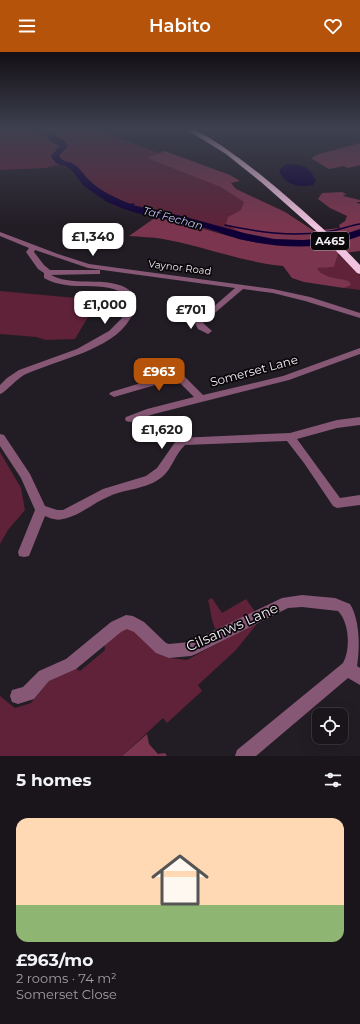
<!DOCTYPE html>
<html lang="en">
<head>
<meta charset="utf-8">
<style>
  body { margin:0; font-family:Montserrat,sans-serif; background:#231e24; color:#f1f3f6; height:100vh; display:flex; flex-direction:column; font-size:15px; white-space:nowrap }
  * { box-sizing:border-box; margin:0 }
  p { font-size:13px; color:#9f9fa3 }
  .icon { flex:none; width:22px; height:22px; fill:none; stroke:currentColor; stroke-width:2; stroke-linecap:round; stroke-linejoin:round }
  .map { position:relative; height:704px; overflow:hidden }
  .details { display:flex; flex-direction:column; background:#1a151b; flex:1 }
  .details>* { flex:none }
  .controls { position:absolute; left:312px; top:656px; display:grid; gap:8px }
  .controls a { display:grid; place-items:center; width:36px; height:36px; border-radius:8px; background:#1a151b; box-shadow:0 4px 16px #0002,0 0 0 1px #38343a; font-size:20px }
  .price { position:absolute; translate:-50% -34px; padding:0 9px; border-radius:8px; background:#fff; color:#222; font-size:13px; line-height:26px; filter:drop-shadow(0 1px 2px #0008) }
  .price::after { content:''; position:absolute; left:50%; top:24px; width:12px; height:9px; margin-left:-6px; background:inherit; clip-path:polygon(0 0,100% 0,50% 100%) }
  .price.active { background:#b45309; color:#fff }
  ul { padding:0; list-style:none }
  li { display:grid; align-content:center; gap:8px; height:212px; padding:0 16px }
  li span { display:grid; place-items:center; height:124px; border-radius:12px; color:#555 }
  li>.icon { margin-inline-start:auto }
  span .icon { width:72px; height:72px; fill:#fffc; stroke-width:1 }
  li b { font-size:17px }
  h2 { display:flex; justify-content:space-between; align-items:center; height:48px; padding:0 16px; font-size:17px }
  header { display:flex; justify-content:space-between; align-items:center; height:52px; padding:0 16px; background:#b45309; color:#fff; font-size:18px; font-weight:600 }
  .map>svg:first-child { display:block }
</style>
</head>
<body>
<header><svg class="icon" aria-label="menu" viewBox="0 0 24 24"><path d="M4 6h16M4 12h16M4 18h16"/></svg>Habito<svg class="icon" aria-label="heart" viewBox="0 0 24 24"><path d="M12 20l-8-8c-3-5 5-10 8-4 3-6 11-1 8 4z"/></svg></header>
<div class="map">
<svg width="360" height="704" viewBox="0 0 360 704">
  <rect width="100%" height="100%" fill="#221c24"/>
  <!-- green -->
  <path fill="#5f2238" d="M0,77H100L113,84L159,101L236,137L285,160L314,179L340,176L360,184L285,193L261,191L115,154L91,139L70,116L57,113L46,116L0,118Z
    M338,202L360,223V238L344,236L350,233L349,229C339,227 321,226 317,216L334,214Z
    M0,239L98,248L75,287L46,288L36,285L0,282Z
    M0,400L21,436L25,458L8,478L0,492Z
    M212,546L222,561L246,547L256,561L216,578C211,570 211,558 208,548Z
    M260,568L236,598L198,633L202,639L167,671L163,666L122,704H0V644L15,656L31,651L49,629L73,615L80,619L105,598L104,589L130,575L154,598L170,606L187,608Z"/>
  <!-- forest -->
  <path fill="#7c354e" d="M360,91V113L348,116L343,114L329,117L311,106L319,102Z
    M165,99L230,123L240,129L231,131L236,137L285,160L314,179L340,176L339,173L345,169L347,164L330,156L318,147L322,141L342,140L346,142L343,144L360,148V150H356L360,152V199L338,202L334,215L317,216C322,226 339,226 349,229L351,233L344,236L304,230L292,226L283,214C242,210 203,194 163,187C152,185 140,185 129,184L156,165C184,171 211,179 239,187C263,193 288,193 313,194L322,187C299,189 265,190 243,181C237,179 232,175 226,172L228,165L241,158L244,150L221,135L147,106Z
    M147,682L149,692L158,702L165,701L167,704H122Z"/>
  <!-- water -->
  <path fill="#0e0037" d="M292,112C308,114 309,116 316,129L313,133C299,136 284,133 279,118L285,113Z
    M116,146L128,152L186,165L244,181L274,187L302,188L333,186L360,177V184C323,199 277,196 239,187C224,182 208,176 192,173C163,166 131,163 104,148Z"/>
  <g fill="none" stroke-linecap="round" stroke-linejoin="round">
    <!-- stream -->
    <path stroke="#0e0037" stroke-width="1.5" d="M128,153L134,152
      M225,173C258,180 290,185 324,180C336,179 348,174 360,172"/>
    <!-- river -->
    <path fill="#0e0037" fill-rule="evenodd" d="M26,77H39L55,80L56,85L64,88L68,94L59,104C64,112 69,108 75,113C80,116 84,123 88,127C100,139 115,146 131,152L133,154L131,156C118,159 92,141 82,132C78,127 75,121 70,117C63,111 58,117 51,104L60,94L49,88L48,83L27,79Z"/>
    <!-- minor -->
    <path fill="#865876" fill-rule="evenodd" d="M0,180L58,202L89,212L273,237L310,245L360,261V266L305,249L273,241L243,237L203,271L212,279L208,282L198,277L195,271L235,236L88,216L35,198L34,200L44,213L50,218H100V222H97L51,223C76,237 114,220 135,243C134,251 134,260 130,267C112,298 57,308 26,322C17,326 5,341 0,342V333L7,326L19,318L77,297L109,279L122,266L127,244C104,226 73,242 44,226V221L38,217L26,200L29,196L0,184Z
      M360,296V302L289,328L154,362L130,370L126,369L125,367L126,365L147,357L194,345L176,327L114,345L109,342L111,340L178,320L181,321L203,343L283,324Z
      M360,365V373L337,376L297,387L340,446L360,443V453L337,456L333,454L304,411L287,389L185,393C175,402 172,417 162,425C146,438 127,436 110,444C94,450 80,464 63,467C56,469 50,466 45,464L29,504L24,505L19,504L18,500L35,458L21,426L0,394V382L4,383L30,422L45,454L57,458H63L103,437L146,424L157,416L178,386L290,381L337,368Z
      M302,543L335,546L350,552C360,568 360,596 357,614L360,616V633L348,626L256,704H235L237,698L343,611C351,597 349,570 338,559L302,555L288,556L196,602L191,604L169,606L156,601L134,580L127,577L121,580L76,617L49,629L34,647L18,652L12,650L10,644L12,638L23,635L39,619L66,607L111,570L126,563L133,564L144,570L166,591L169,592L190,590L282,546Z"/>
    <!-- highway -->
    <path fill="#f2c3e0" fill-rule="evenodd" d="M186,77C214,75 338,188 360,213V222L357,221L322,184L261,130L226,102Z"/>
  </g>
  <!-- sky -->
  <linearGradient id="sky" x2="0" y2="1"><stop stop-color="#130f14"/><stop offset="0.44" stop-color="#3e4050"/><stop offset="1" stop-color="#3e4050" stop-opacity="0"/></linearGradient>
  <rect width="360" height="175" fill="url(#sky)"/>
  <g text-anchor="middle" stroke-width="3.5" stroke-linejoin="round" paint-order="stroke">
    <!-- far-street labels -->
    <g font-size="10" fill="#f0ebf0" stroke="#0a070b">
      <text transform="translate(180 215) rotate(7)" y="4">Vaynor Road</text>
    </g>
    <!-- far-water labels -->
    <g font-size="11" font-style="italic" fill="#bdbef7" stroke="#0a070b">
      <text transform="translate(173 166) rotate(15)" y="4">Taf Fechan</text>
    </g>
    <!-- shield labels -->
    <rect fill="#0a070b" stroke="#aba7ab" stroke-width="1" x="311" y="180" width="38" height="18" rx="3"/>
    <g font-size="11" font-weight="bold" fill="#f0ebf0">
      <text x="330" y="193">A465</text>
    </g>
    <!-- street labels -->
    <g font-size="12" fill="#f0ebf0" stroke="#0a070b">
      <text transform="translate(254 319) rotate(-15)" y="4">Somerset Lane</text>
    </g>
    <!-- near-street labels -->
    <g font-size="14" fill="#f0ebf0" stroke="#0a070b">
      <text transform="translate(232 575) rotate(-24)" y="5">Cilsanws Lane</text>
    </g>
  </g>
</svg>
<div class="controls">
<a><svg class="icon" aria-label="locate" viewBox="0 0 24 24"><circle cx="12" cy="12" r="6"/><path d="M12 2v4M12 18v4M2 12h4M18 12h4"/></svg></a>
</div>
<b class="price" style="left:93px;top:205px">£1,340</b>
<b class="price" style="left:105px;top:273px">£1,000</b>
<b class="price" style="left:191px;top:278px">£701</b>
<b class="price active" style="left:159px;top:340px">£963</b>
<b class="price" style="left:162px;top:398px">£1,620</b>
</div>
<section class="details">
<h2>5 homes<svg class="icon" aria-label="filters" viewBox="0 0 24 24"><path d="M4 7h16M4 17h16"/><circle cx="9" cy="7" r="2"/><circle cx="15" cy="17" r="2"/></svg></h2>
<ul>
<li><span style="background:linear-gradient(#ffd9b3 70%,#8fb573 0)"><svg class="icon" aria-label="home" viewBox="0 0 24 24"><path d="M3 11l9-7 9 7M6 9v11h12V9"/></svg></span><div><b>£963/mo</b><p>2 rooms · 74 m²</p><p>Somerset Close</p></div></li>
</ul>
</section>
</body>
</html>
